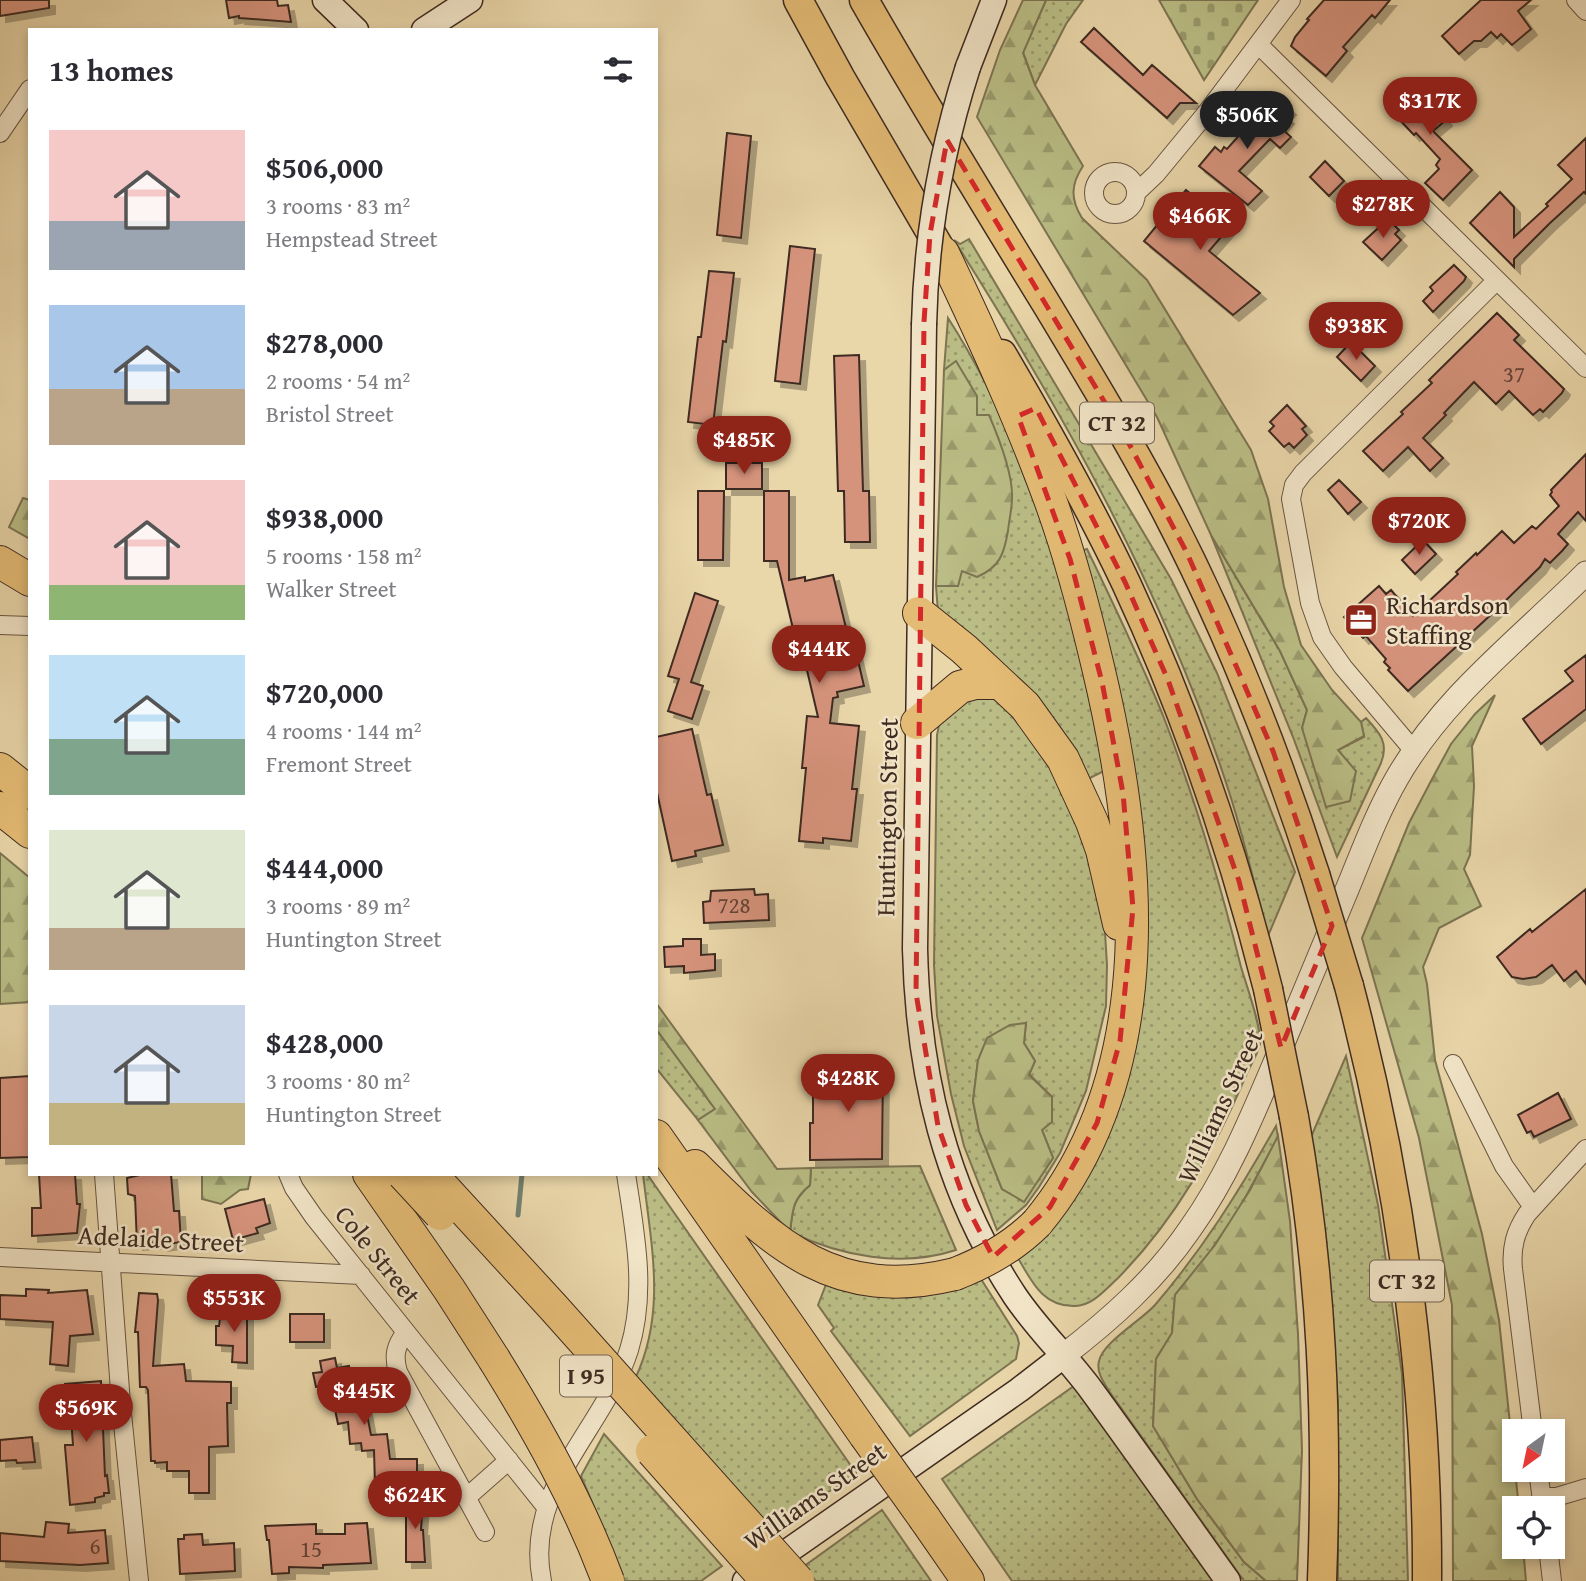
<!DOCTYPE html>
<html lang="en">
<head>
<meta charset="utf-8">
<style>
  body { margin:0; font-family:"Gentium Book Plus",serif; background:#f2f2f3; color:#2b2b33; height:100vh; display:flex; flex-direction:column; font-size:26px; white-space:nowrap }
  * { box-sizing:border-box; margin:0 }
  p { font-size:23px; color:#7c7c81 }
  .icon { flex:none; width:38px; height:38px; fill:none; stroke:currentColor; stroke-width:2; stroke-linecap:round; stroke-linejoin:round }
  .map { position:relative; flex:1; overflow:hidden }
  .panel { position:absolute; left:28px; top:28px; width:630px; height:1148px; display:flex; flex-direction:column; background:#fff; border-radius:0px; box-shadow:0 4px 10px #0003 }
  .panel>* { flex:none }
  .needle { width:46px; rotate:213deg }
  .fabs { position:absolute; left:1502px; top:1419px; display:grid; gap:14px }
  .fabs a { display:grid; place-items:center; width:63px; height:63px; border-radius:0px; background:#fff; box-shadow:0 4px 10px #0003; font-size:35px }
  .price { position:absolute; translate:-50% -60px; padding:0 16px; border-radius:24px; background:#8f2418; color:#fff; font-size:23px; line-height:46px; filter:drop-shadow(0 2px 4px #0008) }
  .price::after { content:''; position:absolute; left:50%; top:42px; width:21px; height:16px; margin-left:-10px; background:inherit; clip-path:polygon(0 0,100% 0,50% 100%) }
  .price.selected { background:#222; color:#fff }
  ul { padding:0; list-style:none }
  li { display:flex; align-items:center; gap:21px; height:175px; padding:0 21px }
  li span { display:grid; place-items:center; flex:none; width:196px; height:140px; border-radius:0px; color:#555 }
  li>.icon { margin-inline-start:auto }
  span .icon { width:84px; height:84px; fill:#fffc; stroke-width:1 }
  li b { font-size:30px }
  h2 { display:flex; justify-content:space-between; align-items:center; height:84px; padding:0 21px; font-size:30px }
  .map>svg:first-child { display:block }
</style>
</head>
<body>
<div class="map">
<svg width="1586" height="1581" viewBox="0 0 1586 1581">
  <defs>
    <pattern id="grass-dots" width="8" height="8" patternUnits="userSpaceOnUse" patternTransform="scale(1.75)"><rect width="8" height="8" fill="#babd85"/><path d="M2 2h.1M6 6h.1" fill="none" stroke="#999a6c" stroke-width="1.8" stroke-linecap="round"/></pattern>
    <pattern id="forest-firs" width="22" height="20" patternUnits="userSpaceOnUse" patternTransform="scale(1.75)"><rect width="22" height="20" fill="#babd85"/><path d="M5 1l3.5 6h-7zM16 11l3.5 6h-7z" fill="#999a6c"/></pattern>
    <pattern id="cemetery-stones" width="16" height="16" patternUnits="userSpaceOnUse" patternTransform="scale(1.75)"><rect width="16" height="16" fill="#babd85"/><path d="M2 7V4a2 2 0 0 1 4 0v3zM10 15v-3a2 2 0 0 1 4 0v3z" fill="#999a6c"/></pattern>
    <filter id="shadow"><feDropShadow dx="6" dy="6" stdDeviation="0" flood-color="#0004"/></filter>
  </defs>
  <rect width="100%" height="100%" fill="#e9d6a9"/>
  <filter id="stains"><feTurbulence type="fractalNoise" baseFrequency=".00286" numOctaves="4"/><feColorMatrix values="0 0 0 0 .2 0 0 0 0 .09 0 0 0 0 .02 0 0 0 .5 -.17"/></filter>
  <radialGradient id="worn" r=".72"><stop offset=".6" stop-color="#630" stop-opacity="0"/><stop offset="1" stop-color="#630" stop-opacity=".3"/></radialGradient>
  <!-- grass -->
  <path fill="url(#grass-dots)" stroke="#7c7452" stroke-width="2" fill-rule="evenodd" d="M1046,0H1083L1066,24L1035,85L1023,52Z
    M969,239L1171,579L1217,673L1295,872L1268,936C1256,890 1245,843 1231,798C1168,599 1065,415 954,240L960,244Z
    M948,318C1035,453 1074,615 1104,771L1084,781L938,612L936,586H958L977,415L956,362L944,370Z
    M1211,535L1280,651L1307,710L1302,728L1338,750L1364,737L1361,722L1366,718C1380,733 1389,743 1381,763L1337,857L1293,737Z
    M1087,549C1114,605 1141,661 1164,718C1195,799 1220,883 1241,967C1246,984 1262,1028 1260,1044C1258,1053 1251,1065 1247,1073C1215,1149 1176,1219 1118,1278C1106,1289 1092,1306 1075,1306C1043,1307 1032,1282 1018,1258L1135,1034L1080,551Z
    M971,693L1003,700L1038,742L1082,827L1104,916L1107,965L1106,1006L1086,1091L1060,1153L1039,1187L1026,1205L997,1230L964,1146L951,1094L937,1016L934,965L937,735L940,720ZM1026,1023L1024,1043L1035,1061L1029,1074L1052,1097L1042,1130L1053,1158L1024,1201L1002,1189L979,1131L973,1101L978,1060Z
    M656,1029L715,1109L698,1120L656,1068Z
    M1346,1056L1378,1205L1402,1374L1408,1581H1338V1404L1327,1251L1311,1137Z
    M1276,1126L1278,1137L1239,1209L1209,1253L1175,1295L1172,1333L1156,1359L1153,1426L1197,1499L1244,1562L1266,1581H1244L1109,1391C1104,1383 1096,1372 1099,1361C1103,1342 1142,1320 1155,1305C1203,1249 1240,1190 1276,1126Z
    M920,1166L956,1250C901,1268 841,1256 790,1232C793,1209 792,1201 810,1185L811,1168Z
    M643,1174H647L856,1473L771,1531L635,1379C667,1312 651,1245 643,1174Z
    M981,1279L1017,1336L1019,1343L1016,1359L910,1436L831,1331L834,1328L818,1305L827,1282Z
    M1074,1386L1215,1581H1012L942,1479Z
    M604,1434L722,1566L701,1581H625L581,1476Z
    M882,1510L931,1581H816L803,1567Z"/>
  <!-- forest -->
  <path fill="url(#forest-firs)" stroke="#7c7452" stroke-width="2" d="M1023,0H1046L1023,53L1035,85L1083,166C1071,184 1070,199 1082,218L1147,280L1251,450L1268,499L1284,587L1301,645L1332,690L1361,722L1364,736L1338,750L1356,771L1350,801L1326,807L1302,728L1307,710L1280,651L1211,535L1157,417L977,117L1000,50Z
    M956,361L977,396V415H989C998,436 1013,475 1012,498C1012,509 1009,520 1008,531C1004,554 1000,567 977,577L962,571L958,586H936L944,370Z
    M23,498L30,500V539L9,527Z
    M1495,695L1472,746L1474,786L1470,855L1464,869L1481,906L1439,928L1423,967L1427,984L1435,1060L1482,1234L1499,1320L1519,1508H1514V1547H1523L1526,1581H1453L1452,1305L1419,1138L1362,938L1409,823L1431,781L1451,744L1475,714Z
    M0,853L30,878V1002L0,1004Z
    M656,1003L777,1169L811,1168L810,1185C792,1200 793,1209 790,1232L752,1192L698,1120L715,1109L656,1029Z
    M1026,1023L1024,1043L1035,1061L1029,1075L1052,1097V1122L1042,1130L1053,1158L1024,1202L1002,1189L979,1131L973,1101L978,1060L987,1038L1010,1025Z
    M1278,1136L1290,1221L1298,1334L1302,1450L1297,1581H1266L1244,1562L1197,1499L1153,1426L1156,1359L1172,1333L1175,1295L1215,1245L1250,1190Z
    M202,1174H251L248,1189L240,1190L221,1204L202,1199Z"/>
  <!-- cemetery -->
  <path fill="url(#cemetery-stones)" stroke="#7c7452" stroke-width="2" d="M1159,0H1258L1204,80Z"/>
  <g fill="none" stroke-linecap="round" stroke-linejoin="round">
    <!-- stream -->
    <path stroke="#738071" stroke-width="5" d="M518,1215L522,1174"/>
  </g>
  <!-- building -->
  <path fill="#d6937c" stroke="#3e2a20" stroke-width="2" filter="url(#shadow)" d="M0,0H49V8L0,16Z
    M226,0H277L278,6L288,5L291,22L239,18V16L229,18Z
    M1324,0H1390L1375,18L1372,15L1343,47L1347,51L1326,76L1291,46L1295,37L1309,20L1307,19Z
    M1481,0H1531L1518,11L1531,29L1512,45L1501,34L1497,38L1491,32L1481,41H1474L1459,54L1442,36Z
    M1094,28L1143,75L1152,65L1196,103H1180L1167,118L1081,42Z
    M1411,82L1419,91L1421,89L1436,104L1446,120L1433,131L1472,170L1443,200L1425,183L1439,169L1436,165L1440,159L1416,133L1414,135L1394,114L1397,112L1388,104Z
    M1279,99L1290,109L1284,115L1288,118L1280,127L1291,137L1280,148L1270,139L1239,171L1262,191L1248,205L1199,166L1215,147L1221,152L1224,147L1227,149L1270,101L1274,105Z
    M727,133L751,136L741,238L717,235Z
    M1586,138V194L1584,192L1549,224L1514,259V267L1470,223L1500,192L1514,207V237L1548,206L1546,204L1572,179L1558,165Z
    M1325,161L1344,181L1329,196L1310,177Z
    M1186,190L1221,219L1219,221L1228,229L1209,251L1260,293L1233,315L1144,241Z
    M1388,219L1399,230L1395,234L1401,240L1382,260L1363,242Z
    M790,246L815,249L800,384L775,381Z
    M1454,265L1466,277L1464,281L1433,312L1423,301L1433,291L1430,287Z
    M709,271L734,273L726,342L723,341L713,425L688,422L698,337H701Z
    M1497,313L1519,335L1514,340L1564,389L1562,393L1543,412L1540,409L1533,415L1509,391L1496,404L1474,382L1444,413L1446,415L1423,438L1443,458L1430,471L1408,447L1383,471L1363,451L1403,414L1401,412L1432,383L1429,380Z
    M1351,342L1375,366L1361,381L1337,357Z
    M859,355L863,491H869L870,542H845L844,491H838L834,356Z
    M1287,405L1306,426L1302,429L1307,435L1294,448L1289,443L1284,447L1269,431L1274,426L1270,422Z
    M1586,454V521L1578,512L1558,534L1568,544L1562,551L1550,563L1545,559L1540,567L1495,611L1408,691L1388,670L1390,668L1384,662L1386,659L1366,636L1363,638L1344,617L1379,586L1386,594L1391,590L1413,616L1458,574L1456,572L1476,553L1477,555L1502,531L1514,543L1532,526L1536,529L1559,506L1550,495L1552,492L1551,490Z
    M726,463H762V489H726Z
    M1339,480L1361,502L1348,514L1328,490Z
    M698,491H724L723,560H698Z
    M764,491H789V580L805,577V581L833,575L848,636L852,635L864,686L837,692L838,697L833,698L830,723L859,726L852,789H857L851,841L823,838V843L799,841L806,768H802L807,716L818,717L798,632L794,633L777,561H764Z
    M1423,540L1436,554L1415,574L1402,560Z
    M695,593L718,601L691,682L703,686L692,719L668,711L679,679L668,676Z
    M1586,655V709L1541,744L1523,719L1573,681L1565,671Z
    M692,729L707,795L711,794L723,845L695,851L696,856L672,861L656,788V737Z
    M754,889L755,895L768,894L769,920L704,923L703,902L710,901L711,891Z
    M1586,889V984L1576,971L1564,981L1552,965L1536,977L1523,979L1512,977L1497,957L1530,929L1532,932Z
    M683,939H701V955L715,954V970L684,973V966L665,967L664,947L683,946Z
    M817,1067L883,1068L882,1159L810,1160V1123H813V1094H817Z
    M30,1076V1157L0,1158V1078Z
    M1558,1093L1571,1119L1534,1137L1531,1131L1527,1133L1518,1115Z
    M39,1174H75L77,1204H80L77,1233L32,1236V1208H41Z
    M144,1174H171L174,1211H179L181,1242L162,1245L161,1242L137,1244L135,1196L128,1194L127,1178Z
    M264,1199L270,1223L256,1228L258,1233L233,1240L225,1209Z
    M26,1289L49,1290L48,1293L87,1290L93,1334L70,1336L68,1366L50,1364L53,1322L0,1319V1295L26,1296Z
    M139,1293L157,1294L158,1300L153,1366L184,1364L186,1381L231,1382V1403H227L228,1446L209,1447V1493H189V1471H167V1462L155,1463V1461H151L148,1390L146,1387H140L138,1332H135Z
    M221,1311L247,1313V1363L232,1362L233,1346L216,1345V1326H219Z
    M290,1314H324V1342H290Z
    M335,1358L337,1368L349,1366L355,1399H364L371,1435L387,1434L390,1459H417V1487H402V1484L375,1485L374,1450L362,1451L361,1443L350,1444L348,1422L338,1424L330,1385L316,1387L313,1373L322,1372L320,1361Z
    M101,1381L105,1476L107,1475L109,1493H104V1496L95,1498V1502L70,1505L65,1447V1445H73L70,1403L66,1404L65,1384Z
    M32,1437L35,1462L17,1463L16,1460L0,1461V1440Z
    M406,1498L423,1499L421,1530H423L425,1562H406Z
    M46,1522L69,1524L68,1533L105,1530L108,1563L80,1565L0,1561V1533L44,1537Z
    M367,1523L371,1563L323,1565V1568L289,1567V1573L272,1574L269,1540H267L265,1526L316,1524V1534H345V1524Z
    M202,1534L203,1545L234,1543L235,1571L180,1574L178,1539H184V1535Z"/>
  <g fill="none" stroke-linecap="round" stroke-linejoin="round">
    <!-- minor casing -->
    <g stroke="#695542" stroke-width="20">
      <path id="minor" d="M1576,0L1586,11
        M1259,45L1586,368
        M0,133L30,89
        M1094 193a21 21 0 1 1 42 0a21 21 0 1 1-42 0Z
        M1137,192L1156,174L1208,111L1291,0
        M0,625L30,626
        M1414,751L1343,667L1322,637L1310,603L1291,499L1294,485L1303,473L1496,281
        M1453,1064L1504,1166L1533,1207
        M104,1174L121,1404L139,1581
        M288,1174L294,1188L314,1217L546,1507
        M0,1257L361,1275
        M406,1332C396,1345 393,1355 398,1372L485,1532
        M1533,1432L1513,1269C1511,1248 1515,1232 1527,1214L1586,1149
        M1538,1470L1543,1508
        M1541,1497H1556L1586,1488
        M466,1498L509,1460
        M1548,1547L1552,1581
        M542,1581C523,1489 604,1429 629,1350C647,1292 635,1233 626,1174"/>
    </g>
    <!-- tertiary casing -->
    <g stroke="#695542" stroke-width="25">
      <path id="tertiary" d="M1063,1356C1111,1319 1156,1279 1190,1229C1227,1177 1251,1119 1276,1060C1298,1008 1319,956 1341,904C1359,862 1374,818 1397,778C1444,696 1520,639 1586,573"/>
    </g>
    <!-- secondary casing -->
    <g stroke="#3e2a20" stroke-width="27">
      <path id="secondary" d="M325,0L356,30
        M424,30L470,0
        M968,67L994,0
        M924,325L915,949C918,1074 945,1190 1015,1296C1038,1330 1068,1358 1092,1391C1138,1454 1183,1518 1228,1581
        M745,1581L1019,1390L1063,1356"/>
    </g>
    <!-- primary casing -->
    <g stroke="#3e2a20" stroke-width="31">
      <path id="primary" d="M798,0L840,77L941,250
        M864,0C923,103 985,204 1047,305C1088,373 1129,441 1166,511C1227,628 1275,749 1315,874
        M1002,354C1046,429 1089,505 1126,583C1187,714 1233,850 1268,989
        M1349,986C1400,1180 1428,1380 1427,1581
        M1294,1117C1322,1273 1328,1424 1322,1581"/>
    </g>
    <!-- motorway casing -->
    <g stroke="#3e2a20" stroke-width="34">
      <path id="motorway" d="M943,253C982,335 1021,419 1052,505C1071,558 1085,612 1098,667C1141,847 1164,1070 1037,1223
        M0,562L30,580
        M919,613L964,649L1025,706L1063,759L1092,822L1102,850L1119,924
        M917,723L960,687L975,683H998
        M0,769L30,793
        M0,808L30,832
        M656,1136L865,1435
        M695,1166C775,1246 836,1303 955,1274
        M369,1174L449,1289L494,1359
        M925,1519L968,1581"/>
    </g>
    <!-- minor -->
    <use href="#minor" stroke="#f1e4c7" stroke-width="18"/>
    <!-- tertiary -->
    <use href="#tertiary" stroke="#f1e4c7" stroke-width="23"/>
    <!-- secondary -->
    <use href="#secondary" stroke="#f1e4c7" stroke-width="24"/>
    <!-- primary -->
    <use href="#primary" stroke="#e4bb74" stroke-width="28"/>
    <!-- motorway -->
    <use href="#motorway" stroke="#e4bb74" stroke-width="32"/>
    <!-- secondary-bridge casing -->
    <g stroke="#3e2a20" stroke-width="27" stroke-linecap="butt">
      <path id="secondary-bridge" d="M924,325C926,237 941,151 968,67"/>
    </g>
    <!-- primary-bridge casing -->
    <g stroke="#3e2a20" stroke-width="31" stroke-linecap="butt">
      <path id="primary-bridge" d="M1315,874L1349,986
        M1268,989L1294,1117"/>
    </g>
    <!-- motorway-bridge casing -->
    <g stroke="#3e2a20" stroke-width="34" stroke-linecap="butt">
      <path id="motorway-bridge" d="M403,1174L440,1214
        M431,1174L554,1308L798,1581
        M955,1274C986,1262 1013,1247 1037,1223
        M494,1359C538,1430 579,1503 608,1581
        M865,1435L925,1519
        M652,1451L767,1581"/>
    </g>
    <!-- secondary-bridge -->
    <use href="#secondary-bridge" stroke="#f1e4c7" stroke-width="24"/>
    <!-- primary-bridge -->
    <use href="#primary-bridge" stroke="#e4bb74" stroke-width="28"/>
    <!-- motorway-bridge -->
    <use href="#motorway-bridge" stroke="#e4bb74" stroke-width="32"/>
  </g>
  <!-- marked area -->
  <path fill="none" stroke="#d62828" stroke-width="5" stroke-dasharray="14 9" stroke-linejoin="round" d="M947,140L1125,436L1187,553L1273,751L1332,926L1281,1048L1239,881L1168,680L1125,582L1036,408L1018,416L1070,559L1102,682L1123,793L1133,908L1120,1041L1097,1123L1050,1207L993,1257L966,1205L938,1126L916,993L924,322L930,234Z"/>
  <!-- icons -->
  <defs>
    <g id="office-square" transform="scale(1.75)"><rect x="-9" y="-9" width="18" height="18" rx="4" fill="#8f2418" stroke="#f1e4c7"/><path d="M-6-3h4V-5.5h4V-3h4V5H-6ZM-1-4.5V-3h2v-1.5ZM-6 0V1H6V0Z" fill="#fff"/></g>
  </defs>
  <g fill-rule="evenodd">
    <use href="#office-square" x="1361" y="620"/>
  </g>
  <g text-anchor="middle" stroke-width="5" stroke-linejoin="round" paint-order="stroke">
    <!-- number labels -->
    <g font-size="23" fill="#644437">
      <text x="1514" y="382">37</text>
      <text x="734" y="913">728</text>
      <text x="95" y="1554">6</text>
      <text x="311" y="1557">15</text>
    </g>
    <!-- shield labels -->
    <g fill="#f1e4c7" stroke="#746252" stroke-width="2">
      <rect x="1080" y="402.5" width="74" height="41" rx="5"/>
      <rect x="1370" y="1260.5" width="74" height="41" rx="5"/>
      <rect x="560" y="1355.5" width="52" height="41" rx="5"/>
    </g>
    <g font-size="24" font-weight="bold" fill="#3e2a20">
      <text x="1117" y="431">CT 32</text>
      <text x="1407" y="1289">CT 32</text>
      <text x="586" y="1384">I 95</text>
    </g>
    <!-- poi labels -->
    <g font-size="26" fill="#3e2a20" stroke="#f1e4c7" text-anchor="start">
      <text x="1386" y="614">Richardson<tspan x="1386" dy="30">Staffing</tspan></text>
    </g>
    <!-- street labels -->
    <g font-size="26" fill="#3e2a20" stroke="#f1e4c7">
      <text transform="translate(887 817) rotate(-89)" y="9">Huntington Street</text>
      <text transform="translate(1220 1106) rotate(-65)" y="9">Williams Street</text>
      <text transform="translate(161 1239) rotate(3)" y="9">Adelaide Street</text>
      <text transform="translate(378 1255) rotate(51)" y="9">Cole Street</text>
      <text transform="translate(815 1496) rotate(-35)" y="9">Williams Street</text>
    </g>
  </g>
  <rect width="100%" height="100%" filter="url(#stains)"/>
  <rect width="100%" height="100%" fill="url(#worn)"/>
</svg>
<div class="fabs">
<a><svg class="needle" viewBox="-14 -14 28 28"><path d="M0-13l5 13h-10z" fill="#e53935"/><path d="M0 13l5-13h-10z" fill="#7c7c81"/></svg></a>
<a><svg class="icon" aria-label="locate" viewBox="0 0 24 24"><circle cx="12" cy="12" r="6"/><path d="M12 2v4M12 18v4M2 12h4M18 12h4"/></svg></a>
</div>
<b class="price" style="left:1430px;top:137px">$317K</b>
<b class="price selected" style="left:1247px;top:151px">$506K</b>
<b class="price" style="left:1383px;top:240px">$278K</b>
<b class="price" style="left:1200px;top:252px">$466K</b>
<b class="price" style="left:1356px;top:362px">$938K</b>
<b class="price" style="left:744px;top:476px">$485K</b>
<b class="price" style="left:1419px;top:557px">$720K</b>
<b class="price" style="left:819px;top:685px">$444K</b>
<b class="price" style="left:848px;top:1114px">$428K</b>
<b class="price" style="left:234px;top:1334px">$553K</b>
<b class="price" style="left:364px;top:1427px">$445K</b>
<b class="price" style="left:86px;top:1444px">$569K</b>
<b class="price" style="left:415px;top:1531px">$624K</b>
<section class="panel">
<h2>13 homes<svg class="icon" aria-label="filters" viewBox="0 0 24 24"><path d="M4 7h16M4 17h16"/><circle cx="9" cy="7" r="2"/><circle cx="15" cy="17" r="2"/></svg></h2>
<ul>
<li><span style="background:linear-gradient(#f6c9c9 65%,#9aa5b1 0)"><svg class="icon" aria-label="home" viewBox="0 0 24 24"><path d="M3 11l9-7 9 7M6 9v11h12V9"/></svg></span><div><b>$506,000</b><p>3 rooms · 83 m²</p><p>Hempstead Street</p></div></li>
<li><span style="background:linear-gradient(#a9c7e8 60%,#b9a48a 0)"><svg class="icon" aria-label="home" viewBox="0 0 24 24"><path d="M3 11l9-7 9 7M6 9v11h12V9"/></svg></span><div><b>$278,000</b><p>2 rooms · 54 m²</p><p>Bristol Street</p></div></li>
<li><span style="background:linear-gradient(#f6c9c9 75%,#8fb573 0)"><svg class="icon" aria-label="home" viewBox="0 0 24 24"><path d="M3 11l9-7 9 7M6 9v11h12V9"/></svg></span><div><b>$938,000</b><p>5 rooms · 158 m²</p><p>Walker Street</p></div></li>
<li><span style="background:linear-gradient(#bfe0f5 60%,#7fa58c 0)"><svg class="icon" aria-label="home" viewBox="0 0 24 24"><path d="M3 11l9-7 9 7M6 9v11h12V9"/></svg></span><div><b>$720,000</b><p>4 rooms · 144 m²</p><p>Fremont Street</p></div></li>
<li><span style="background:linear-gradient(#dfe7d0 70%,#b9a48a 0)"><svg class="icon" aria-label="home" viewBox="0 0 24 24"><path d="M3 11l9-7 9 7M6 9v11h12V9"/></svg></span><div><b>$444,000</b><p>3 rooms · 89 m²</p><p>Huntington Street</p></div></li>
<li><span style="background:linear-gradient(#c9d6e8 70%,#c2b280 0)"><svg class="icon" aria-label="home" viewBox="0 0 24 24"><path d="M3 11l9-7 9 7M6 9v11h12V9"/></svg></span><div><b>$428,000</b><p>3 rooms · 80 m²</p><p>Huntington Street</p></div></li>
</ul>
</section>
</div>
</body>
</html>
